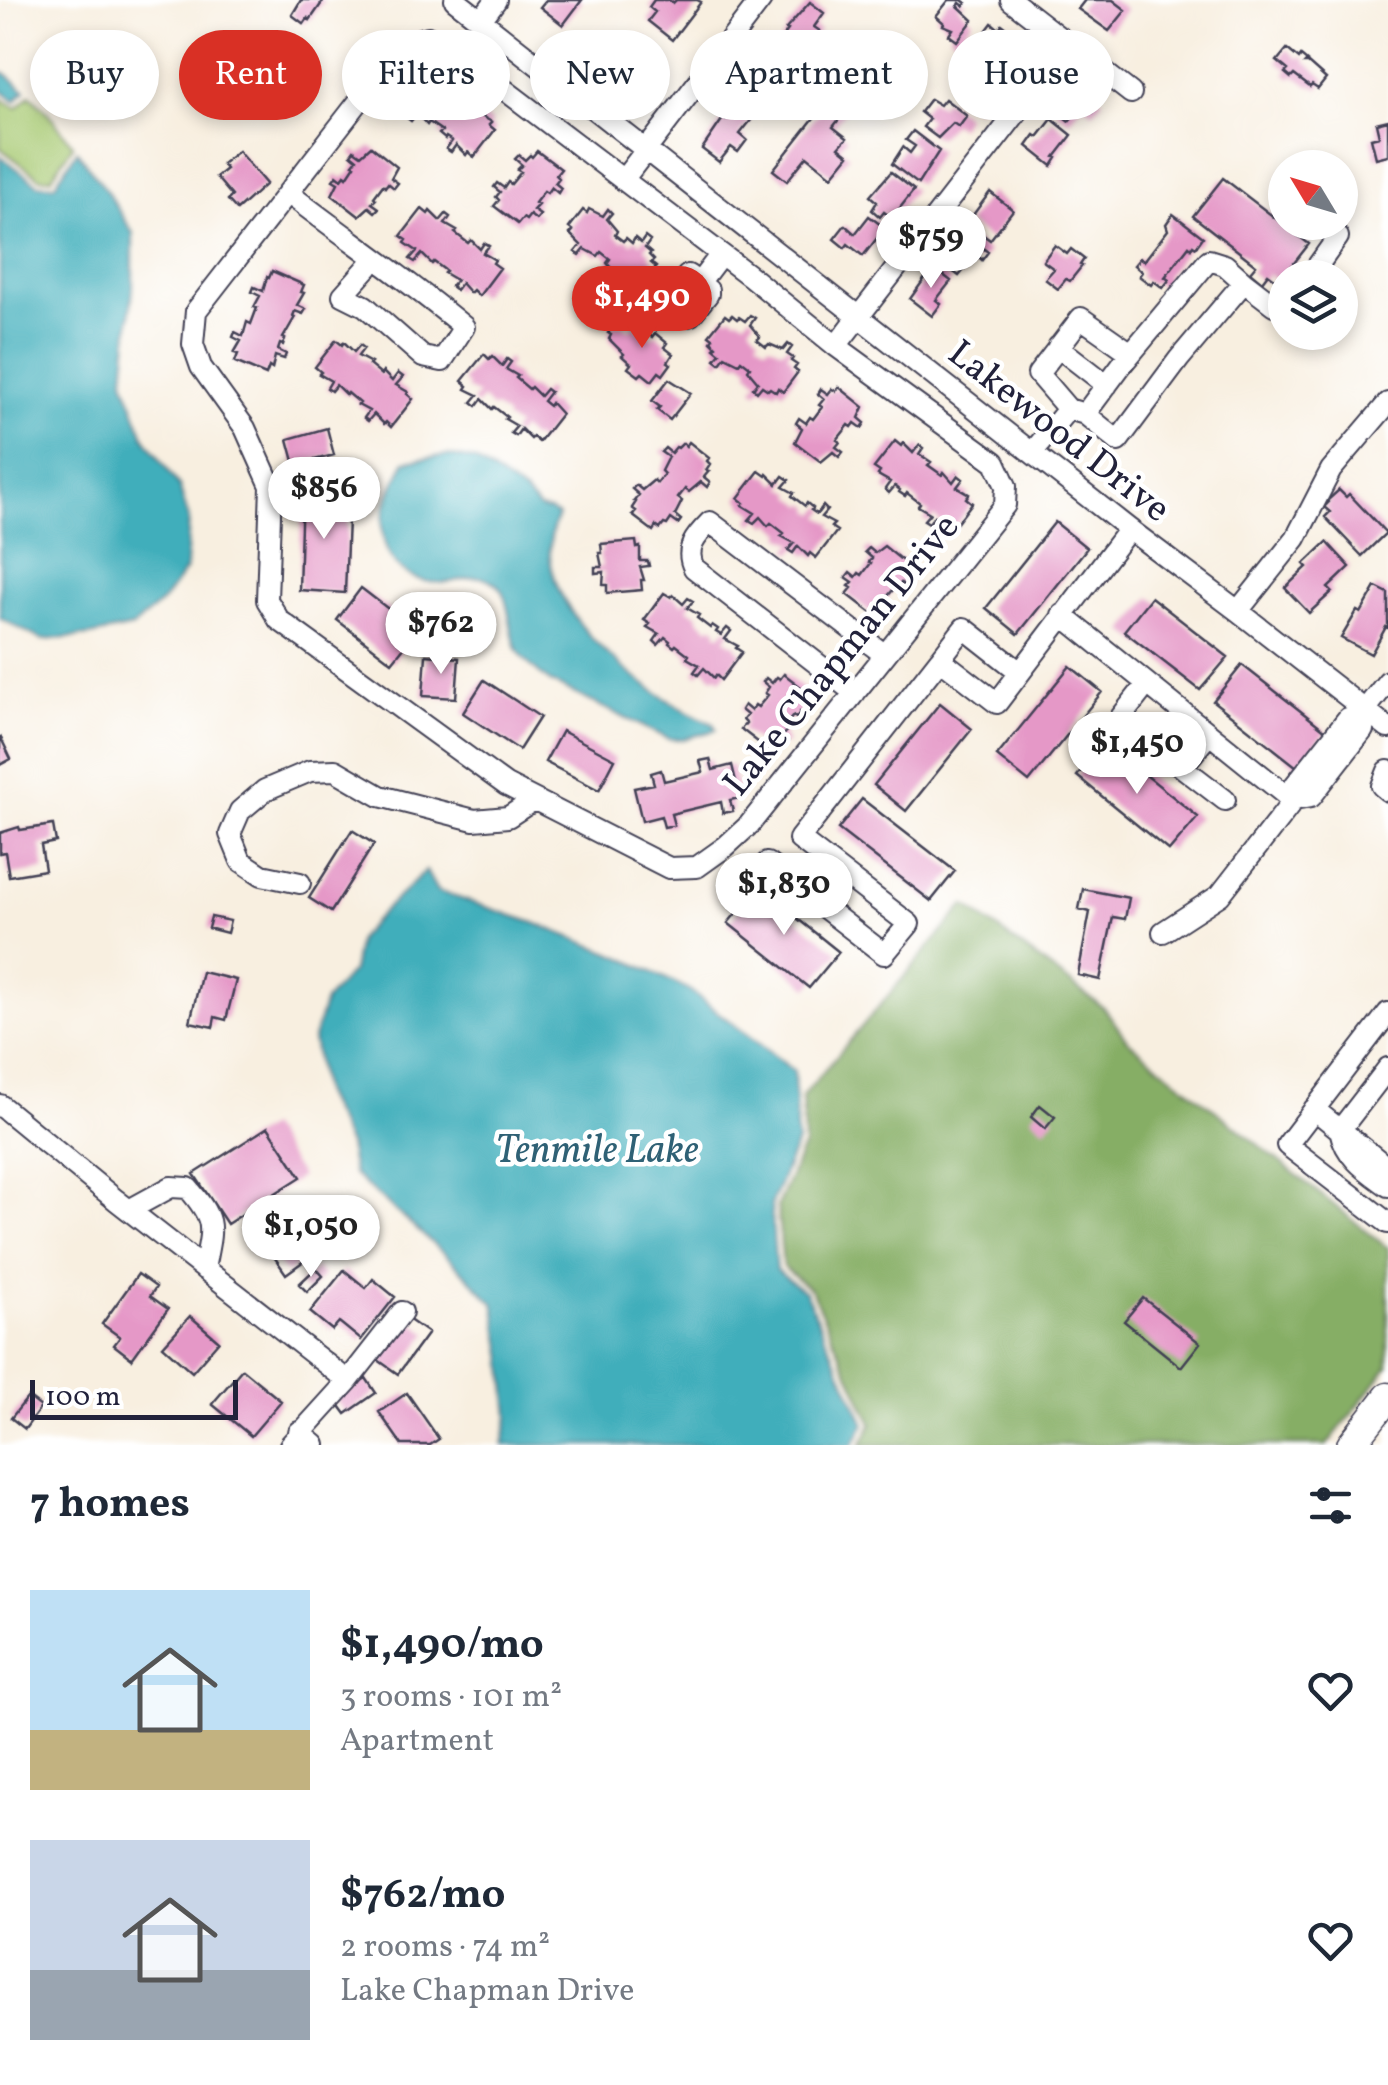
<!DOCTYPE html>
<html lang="en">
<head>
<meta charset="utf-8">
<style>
  body { margin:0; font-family:Vollkorn,serif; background:#f2f2f3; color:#1f2937; height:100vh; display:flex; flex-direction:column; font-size:38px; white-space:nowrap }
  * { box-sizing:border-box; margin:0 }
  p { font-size:32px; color:#747a83 }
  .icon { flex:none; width:55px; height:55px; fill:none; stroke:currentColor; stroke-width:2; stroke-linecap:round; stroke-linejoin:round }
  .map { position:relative; height:1445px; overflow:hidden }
  .details { display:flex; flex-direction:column; background:#fff; flex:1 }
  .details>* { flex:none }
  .guide { position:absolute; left:30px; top:30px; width:1330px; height:90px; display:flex; gap:20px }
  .needle { width:65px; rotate:308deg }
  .controls { position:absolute; left:1268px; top:150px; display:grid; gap:20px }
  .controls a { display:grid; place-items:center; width:90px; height:90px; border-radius:50%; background:#fff; box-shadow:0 5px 15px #0003; font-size:50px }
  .scale { position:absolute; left:30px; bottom:25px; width:208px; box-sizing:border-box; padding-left:10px; border:5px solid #22223b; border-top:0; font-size:28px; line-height:35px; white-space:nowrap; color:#22223b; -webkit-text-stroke:8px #fff; paint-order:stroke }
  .price { position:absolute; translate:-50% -85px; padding:0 22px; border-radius:35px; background:#fff; color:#222; font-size:32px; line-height:65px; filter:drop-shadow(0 2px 5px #0008) }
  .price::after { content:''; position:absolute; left:50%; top:60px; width:30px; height:22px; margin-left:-15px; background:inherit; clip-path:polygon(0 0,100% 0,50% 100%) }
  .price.selected { background:#d93025; color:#fff }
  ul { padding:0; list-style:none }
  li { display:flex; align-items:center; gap:30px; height:250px; padding:0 30px }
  li span { display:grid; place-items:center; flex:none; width:280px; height:200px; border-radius:0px; color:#555 }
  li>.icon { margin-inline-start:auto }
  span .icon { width:120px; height:120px; fill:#fffc; stroke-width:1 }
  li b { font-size:42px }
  h2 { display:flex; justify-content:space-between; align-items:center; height:120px; padding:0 30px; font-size:42px }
  .chip { padding:0 35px; border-radius:45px; background:#fff; box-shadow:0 5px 15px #0003; font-size:35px; line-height:90px }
  .chip.selected { background:#d93025; color:#fff }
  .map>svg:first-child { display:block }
</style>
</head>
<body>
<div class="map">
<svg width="1388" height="1445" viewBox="0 0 1388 1445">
  <rect width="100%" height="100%" fill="#fff"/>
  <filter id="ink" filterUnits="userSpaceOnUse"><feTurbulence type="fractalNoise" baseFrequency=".01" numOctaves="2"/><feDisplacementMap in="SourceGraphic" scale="20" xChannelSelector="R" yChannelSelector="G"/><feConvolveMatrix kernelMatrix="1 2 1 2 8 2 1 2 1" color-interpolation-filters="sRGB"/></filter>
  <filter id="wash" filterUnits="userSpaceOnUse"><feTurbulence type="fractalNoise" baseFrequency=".0048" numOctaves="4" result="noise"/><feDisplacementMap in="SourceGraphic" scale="40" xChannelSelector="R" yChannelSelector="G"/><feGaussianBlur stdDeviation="2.25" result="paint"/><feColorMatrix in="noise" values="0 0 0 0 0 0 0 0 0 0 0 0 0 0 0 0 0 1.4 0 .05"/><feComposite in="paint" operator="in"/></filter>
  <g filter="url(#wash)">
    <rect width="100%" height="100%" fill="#f8efe0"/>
    <!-- green -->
    <path fill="#a8ca73" stroke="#657657" stroke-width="2.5" d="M30,95L46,110L73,145L51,178H40L0,148V98L17,108Z"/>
    <!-- forest -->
    <path fill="#86ae65" stroke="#546850" stroke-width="2.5" d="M965,905L1105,1009L1127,1040L1388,1248V1367L1327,1445H861L872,1424L811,1290L783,1267L777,1206L804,1145L802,1097Z"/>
    <!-- water -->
    <path fill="#3faebb" stroke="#30687b" stroke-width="2.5" d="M0,72L5,73L25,90L15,101L0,90Z
      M77,151L106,190L133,233V288L124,379L144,436L179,486L189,519L186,569L163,601L133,627L90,636L42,640L0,618V156L38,184L54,185Z
      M448,455L474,460L523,492L540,509L550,511L558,516C516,600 646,696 714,724L716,730L684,739H669L550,682C538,673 524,662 517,649C509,632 510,594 495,583C478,570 461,582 443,583C396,584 373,546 386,503C390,488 400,475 405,461Z
      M426,871L437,891L535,923L621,957L688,989L794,1071L797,1142L771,1204L776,1270L805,1292L865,1424L853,1445H503L509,1416L503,1354L494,1303L448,1257L353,1174L348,1145L322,1092L313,1039L325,1001L352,971L358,939L383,911Z"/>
    <g id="blocks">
      <!-- building -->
      <path fill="#e598c7" d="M301,0H324L310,20L308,18L304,24L292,15Z
        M546,0H582L563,25L540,7Z
        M654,0H669L673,3L676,0H697L701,2L672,40L648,21L655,12L649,7Z
        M949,0H962L966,3L964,6L960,3L958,6L973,20L957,41L949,35L953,29L943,25L944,23L936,16Z
        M1085,0H1113L1126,10L1109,31L1078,9Z
        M810,2L824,13L814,27L820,31L808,47L804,45L798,52H795L780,41L788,30L786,29Z
        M992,23L999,29L1002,24L1025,42L1018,50L1013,46L996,64L981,52L993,36L986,31Z
        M644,37L660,49L650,62L652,63L627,92L612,80L615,76L605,69L615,57L618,59L626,48L632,53Z
        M774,49L791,62L778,79L784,84L764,111L740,94L753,77L751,75L761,60L764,62Z
        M1287,49L1299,59L1301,56L1307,61L1305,63H1308L1326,79L1318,89L1312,85L1310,87L1294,75L1291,78L1285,73L1288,70L1277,61Z
        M851,58L858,64L862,60L867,63L851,82L839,73Z
        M978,62L999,78L977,109L954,91L961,83L954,78L965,64L972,69Z
        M418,69L423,74L426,71L436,81L442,73L446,77L441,85L452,91L450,94L463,104L465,101L475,111L480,104L485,108L479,115L492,122L489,125L495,130L474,157L468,152L466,155L456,145L451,152L446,149L452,141L446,137L445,139L439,134L442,131L429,122L427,125L417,114L411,121L407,118L413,111L400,104L402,101L397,97Z
        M1075,85L1088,95L1092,91L1103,100L1093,112L1083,104L1069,121L1055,110Z
        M841,88L855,99L833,127L847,138L839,147L849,155L832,176L807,156L787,181L773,170L821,109L824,110Z
        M930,99L940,105L945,99L967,116L959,127L953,123L938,138L923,127L929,119L920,112Z
        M735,106L752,119L740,134L747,140L738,152L731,147L719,162L702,149L724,117L726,119Z
        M1052,119L1072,135L1055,157L1057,158L1052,166L1027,146L1035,135L1038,137Z
        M1388,120V155L1376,158L1371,138L1379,136L1376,123Z
        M913,131L939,151L918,184L892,164L903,147L910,153L915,146L906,140Z
        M371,146L397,167L391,178L398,183L394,188L388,183L385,187L383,185L374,197L376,199L372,203L379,208L375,212L369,207L359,216L332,195L338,183L333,180L337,175L342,179L345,175L347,177L355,165L353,164L357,159L351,154L354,150L361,155Z
        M238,151L266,184L237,210L228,200L232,196L216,177L226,169L222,164Z
        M537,151L561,169L556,175L559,178L555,183L561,188L558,193L551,187L547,193L544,191L535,203L538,205L533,210L540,215L536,220L530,215L526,220L523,218L518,224L494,206L499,200L496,197L500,192L494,187L497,183L504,188L508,182L511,184L521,172L517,170L522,165L515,159L519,155L525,160L530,155L532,157Z
        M891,172L914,190L892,218L884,212L880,217L872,210L877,202L870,196Z
        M1223,178L1309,244L1279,282L1268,274L1262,282L1250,272L1256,265L1193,216Z
        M990,192L1013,210L990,240L967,223Z
        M422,209L428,214L430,211L440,221L446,214L450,217L445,224L457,231L455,233L468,243L471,240L480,249L484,243L489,246L483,253L495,260L493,263L500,268L479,296L473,290L470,293L461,283L456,290L451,286L456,280L444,273L446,271L434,262L432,264L422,254L415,262L410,259L417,251L405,243L407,240L401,236Z
        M589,209L603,216L608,209L612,213L607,219L617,231L615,235L623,241L626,238L632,243L635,238L641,243L645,237L650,241L645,248L651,253L649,255L654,260L651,263L656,267L642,285L637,281L635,284L629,280L627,283L621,278L616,284L611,281L616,274L607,263L610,259L601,252L598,256L585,249L580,255L575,252L581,245L570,234L573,231L569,228L583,210L587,213Z
        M1173,214L1203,237L1196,247L1193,245L1191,248L1189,246L1165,277L1169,280L1163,288L1154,281L1151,285L1139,276L1142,272L1134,265L1140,258L1144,261L1168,230L1166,224Z
        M869,216L885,228L863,256L848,244L845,248L834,239L845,225L855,234Z
        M963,233L988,252L982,260L978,256L975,260L973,259L959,276L943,264L957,246L954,244Z
        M1055,245L1067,254L1071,249L1084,259L1080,265L1082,266L1070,281L1066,279L1058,289L1045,279L1054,269L1043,261Z
        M933,267L951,281L936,300L941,304L932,316L910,299Z
        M272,271L304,285L301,292L304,293L297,305L306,309L303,314L295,311L293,316L295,317L283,338L285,339L283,345L280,344L278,350L286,354L284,359L275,356L272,369L269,367L266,375L235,362L238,354L234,353L241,341L233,337L235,332L243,336L247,322L251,324L257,308L254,307L260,296L252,292L254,287L263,291L267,277L269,278Z
        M725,315L729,318L732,315L737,319L739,317L745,321L750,315L755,318L750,325L760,337L757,340L766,347L769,344L783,350L788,344L792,347L787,354L793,358L791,361L797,365L794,369L798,372L783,392L778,388L776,392L770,388L768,390L762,386L757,392L753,388L758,382L748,370L750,367L741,360L739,363L725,356L720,363L715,359L720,353L714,348L716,346L711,341L713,338L709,335Z
        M621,323L630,330L633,325L641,331L642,330L652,337L655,333L667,343L664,347L673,354L668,362L671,364L663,375L659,372L652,381L642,373L639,376L628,368L631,364L622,356L624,354L609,339L611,335L608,333L615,324L618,326Z
        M336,340L342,345L344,342L354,352L360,345L364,348L358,356L371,363L369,365L381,375L383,372L392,381L398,373L403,377L396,385L408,392L407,394L413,399L391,427L386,422L384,424L374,414L368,421L364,418L369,411L358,405L360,403L348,393L346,395L336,385L331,391L327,388L331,381L319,374L321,372L315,367Z
        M484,354L489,359L492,356L502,366L507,359L511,362L506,369L518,376L516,378L529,389L531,387L540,396L546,389L550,392L543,401L549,406L551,403L561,414L539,442L533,437L531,439L521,429L516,436L511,433L517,426L505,419L507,417L494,407L492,409L482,399L477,406L472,402L478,395L466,389L468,386L462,381Z
        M669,379L691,393L670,420L657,410L660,407L652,401Z
        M839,387L864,407L859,418L865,423L862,428L855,423L852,427L849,425L837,440L840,442L836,447L843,452L839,457L833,452L821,462L795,442L802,428L796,423L799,418L806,423L810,417L813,419L822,407L819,405L824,399L818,394L821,389L828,394L832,389L836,391Z
        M327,428L334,455L295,465L288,439Z
        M895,441L901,446L903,443L913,453L919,445L923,448L919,454L931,462L928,465L942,475L944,472L953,482L958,475L963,479L957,487L969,494L966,498L972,503L953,528L947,523L944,526L934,516L929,523L924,520L930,513L918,506L920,503L907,493L905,496L899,492L900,490L895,486L889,493L885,489L890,482L878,475L880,472L874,468Z
        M689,442L709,458L707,461L710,464L706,470L709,471L704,477L710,482L707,487L701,482L689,492L685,489L678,498L682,501L675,515L681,520L678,524L671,519L667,525L664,524L660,529L656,526L653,531L632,515L636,511L632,508L636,502L634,501L639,495L632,489L636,485L642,490L654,480L657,483L664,474L661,471L668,457L661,452L665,448L671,453L676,447L678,448L683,443L686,446Z
        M759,471L766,476L767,474L777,484L783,476L789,480L783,487L794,493L792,496L805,506L807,503L813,508L811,510L817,514L823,506L827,510L821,517L834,524L831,527L837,531L816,558L810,553L808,556L798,546L793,553L788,550L794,543L781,536L784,533L771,523L768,526L760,517L754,523L749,520L755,513L742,505L744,503L738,498Z
        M1339,490L1346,497L1349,494L1386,533L1362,556L1325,517L1330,512L1324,507L1329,502L1328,500Z
        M302,491L349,494L345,593L299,590Z
        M1055,522L1087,548L1018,634L986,608Z
        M636,541L637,548L640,547V561H648L649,566L640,567L644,580H641L642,590L607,593V585H603L604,572L595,573V567H602L599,553H602L601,544Z
        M1327,542L1350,567L1328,588L1332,592L1309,613L1285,588L1307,567L1304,564Z
        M884,546L910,567L904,578L911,583L907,588L901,583L898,587L897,585L888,596L886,601L893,607L889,611L883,606L873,614L847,594L852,588L849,586L853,582L846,577L850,572L856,577L859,573L862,575L871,563L869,562L872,558L865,552L869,548L875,553Z
        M1376,587L1388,593V628L1386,627L1371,654L1341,638L1357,611L1361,613Z
        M361,588L417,631L392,662L337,620Z
        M664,593L671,597L673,595L683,604L688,598L693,601L687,608L699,615L697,618L710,628L712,625L718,629L716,632L721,635L727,628L731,631L725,639L738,646L736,648L742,652L721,680L716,675L714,678L704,668L698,675L694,672L699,665L687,658L689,655L676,645L674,647L669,643L670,641L665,637L658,645L654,641L659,634L647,627L650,624L644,620Z
        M1151,597L1228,657L1200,690L1124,631Z
        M426,655L459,658L456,698L423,696Z
        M1242,665L1326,731L1297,767L1213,701Z
        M1070,666L1102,692L1029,782L997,756Z
        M784,674L810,694L805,700L808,702L804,708L810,713L807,718L800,712L796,718L793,716L783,728L786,731L782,736L788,741L785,746L779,740L774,746L771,744L767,749L741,729L746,723L743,720L747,715L741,710L744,705L751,711L755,705L758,707L768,695L765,693L769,687L763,682L766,678L772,683L777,677L780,679Z
        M484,680L540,717L519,750L463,713Z
        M940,703L972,729L906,811L874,785Z
        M562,731L615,759L599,790L545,762Z
        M0,736L11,759L0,765Z
        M1105,742L1198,817L1169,851L1077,776Z
        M710,759L713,770L732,765L740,798L730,800L733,811L723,813L721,802L671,814L674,825L664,827L661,816L642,821L634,788L654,784L651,773L661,770L664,781L703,772L700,761Z
        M862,799L955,871L931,901L838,829Z
        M53,825L56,842L41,845L45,870L9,876L5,852L0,853V833L19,827L20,830Z
        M352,830L374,844L331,912L309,898Z
        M758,887L839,952L809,988L728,923Z
        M1083,889L1129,898L1125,919L1113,917L1100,980L1078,975L1090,912L1079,909Z
        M211,917L230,921L227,933L208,928Z
        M202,972L236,980L226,1020L215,1017L213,1027L190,1022Z
        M1040,1105L1055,1117L1045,1129L1031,1117Z
        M268,1127L301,1177L227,1224L194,1174Z
        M315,1230L326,1245L286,1274L275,1258Z
        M316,1268L323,1276L307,1292L299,1284Z
        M344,1270L366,1288L373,1279L395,1297L361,1340L339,1322L332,1330L310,1312Z
        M138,1274L156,1287L150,1296L168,1309L132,1359L114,1345L120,1337L102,1324Z
        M1143,1298L1200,1343L1181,1367L1124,1321Z
        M190,1316L219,1341L192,1372L163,1346Z
        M408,1319L428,1333L398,1374L378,1360Z
        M242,1369L281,1401L251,1436L212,1404Z
        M366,1378L376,1393L346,1414L335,1399Z
        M407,1393L439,1439L430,1445H402L379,1412Z
        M28,1397L41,1407L25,1429L11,1418Z"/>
    </g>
  </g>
  <g filter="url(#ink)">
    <use href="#blocks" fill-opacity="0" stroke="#424154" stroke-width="2.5"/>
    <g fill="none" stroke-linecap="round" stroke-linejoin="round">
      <!-- minor casing -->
      <g stroke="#424154" stroke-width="24">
        <path id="minor" d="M455,0L1129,529L1238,611L1388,728
          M1011,0L1131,93
          M481,20L496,0
          M428,37L447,46L750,276L836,346L995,462L1006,486L1005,505L749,825L725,847L697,867L669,868L506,785L279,620L267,600L271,486L245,428L201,367L193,344L196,311L395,55L409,42Z
          M623,180L761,0
          M288,193C346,238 407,279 464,327L442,361L423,357L365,306L343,295L375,259
          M1309,278L1338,237
          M699,283L708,290V294L691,315L688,316L669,301L668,297L688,275L699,283L721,254
          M836,346L1069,45
          M1058,347L1107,385
          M1068,409L1038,374L1081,318L1131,353
          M1085,414L1123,363L1209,260L1225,265L1244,282
          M1032,453L1068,409L1085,414L1118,441L1179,359L1244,282L1274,305L1285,301
          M1238,611L1296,538L1331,470L1388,403
          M1062,615L1293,801
          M940,659L964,628L1020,672
          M1147,684L1121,717L1182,767L1209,734
          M855,693L694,568C684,549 696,536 710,522L885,655
          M1182,767L1225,800
          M1388,771L1382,786L1388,791
          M1294,800L1311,797L1363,730L1361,715
          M767,863L884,954L909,924L799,839L940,659L997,703L1129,529
          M300,883L262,875L241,861L230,834L240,811L265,790L310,771L335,770L380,796L474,820L508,817L534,800
          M1163,932L1220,895L1294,800L1295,785L1348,718L1361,715L1388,681
          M1388,1013L1287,1145L1388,1223
          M0,1105L116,1200L348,1381
          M1314,1109L1340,1130L1388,1068
          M1340,1130C1346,1158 1366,1170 1388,1186
          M1342,1131L1388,1168
          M129,1210L171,1187L188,1188C217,1222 212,1226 204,1269
          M299,1432L315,1445
          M290,1445L348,1381L402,1312"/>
      </g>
      <!-- highway casing -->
      <g stroke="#424154" stroke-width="31">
        <path id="highway" d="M1351,1445L1388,1397"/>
      </g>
      <!-- minor -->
      <use href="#minor" stroke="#fff" stroke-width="20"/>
      <!-- highway -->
      <use href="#highway" stroke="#fff" stroke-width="28"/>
    </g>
  </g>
  <g text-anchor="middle" stroke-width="9" stroke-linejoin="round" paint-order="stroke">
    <!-- street labels -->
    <g font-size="38" fill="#22223b" stroke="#fff">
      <text transform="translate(1060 430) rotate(38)" y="13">Lakewood Drive</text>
      <text transform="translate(840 654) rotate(-51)" y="13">Lake Chapman Drive</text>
    </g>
    <!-- water labels -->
    <g font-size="40" font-style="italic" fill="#2f6175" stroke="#fff">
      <text x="597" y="1162">Tenmile Lake</text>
    </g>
  </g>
</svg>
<div class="controls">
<a><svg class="needle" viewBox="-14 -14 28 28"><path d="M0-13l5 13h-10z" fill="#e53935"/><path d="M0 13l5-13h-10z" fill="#747a83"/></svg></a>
<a><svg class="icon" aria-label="layers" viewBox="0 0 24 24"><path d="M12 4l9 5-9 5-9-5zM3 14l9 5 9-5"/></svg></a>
</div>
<div class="scale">100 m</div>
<b class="price" style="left:931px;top:291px">$759</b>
<b class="price selected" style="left:642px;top:351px">$1,490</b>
<b class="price" style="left:324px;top:542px">$856</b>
<b class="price" style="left:441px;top:677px">$762</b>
<b class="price" style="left:1137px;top:797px">$1,450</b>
<b class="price" style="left:784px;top:938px">$1,830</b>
<b class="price" style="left:311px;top:1280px">$1,050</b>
<div class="guide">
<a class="chip">Buy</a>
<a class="chip selected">Rent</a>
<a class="chip">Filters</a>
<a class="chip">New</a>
<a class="chip">Apartment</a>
<a class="chip">House</a>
</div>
</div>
<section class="details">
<h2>7 homes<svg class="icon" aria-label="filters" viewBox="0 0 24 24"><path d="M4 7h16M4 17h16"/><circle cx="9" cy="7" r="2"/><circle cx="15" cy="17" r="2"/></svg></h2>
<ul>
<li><span style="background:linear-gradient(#bfe0f5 70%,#c2b280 0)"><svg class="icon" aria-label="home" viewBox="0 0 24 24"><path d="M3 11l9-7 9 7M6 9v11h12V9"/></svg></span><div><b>$1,490/mo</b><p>3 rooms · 101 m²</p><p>Apartment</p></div><svg class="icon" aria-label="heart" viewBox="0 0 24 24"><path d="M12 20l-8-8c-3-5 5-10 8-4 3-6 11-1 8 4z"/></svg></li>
<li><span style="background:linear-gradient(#c9d6e8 65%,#9aa5b1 0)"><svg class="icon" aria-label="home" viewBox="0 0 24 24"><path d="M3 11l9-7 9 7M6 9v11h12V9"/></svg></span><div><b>$762/mo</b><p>2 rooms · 74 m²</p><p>Lake Chapman Drive</p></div><svg class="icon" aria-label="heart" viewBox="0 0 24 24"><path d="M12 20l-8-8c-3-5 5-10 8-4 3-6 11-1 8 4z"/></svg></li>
</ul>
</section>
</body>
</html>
